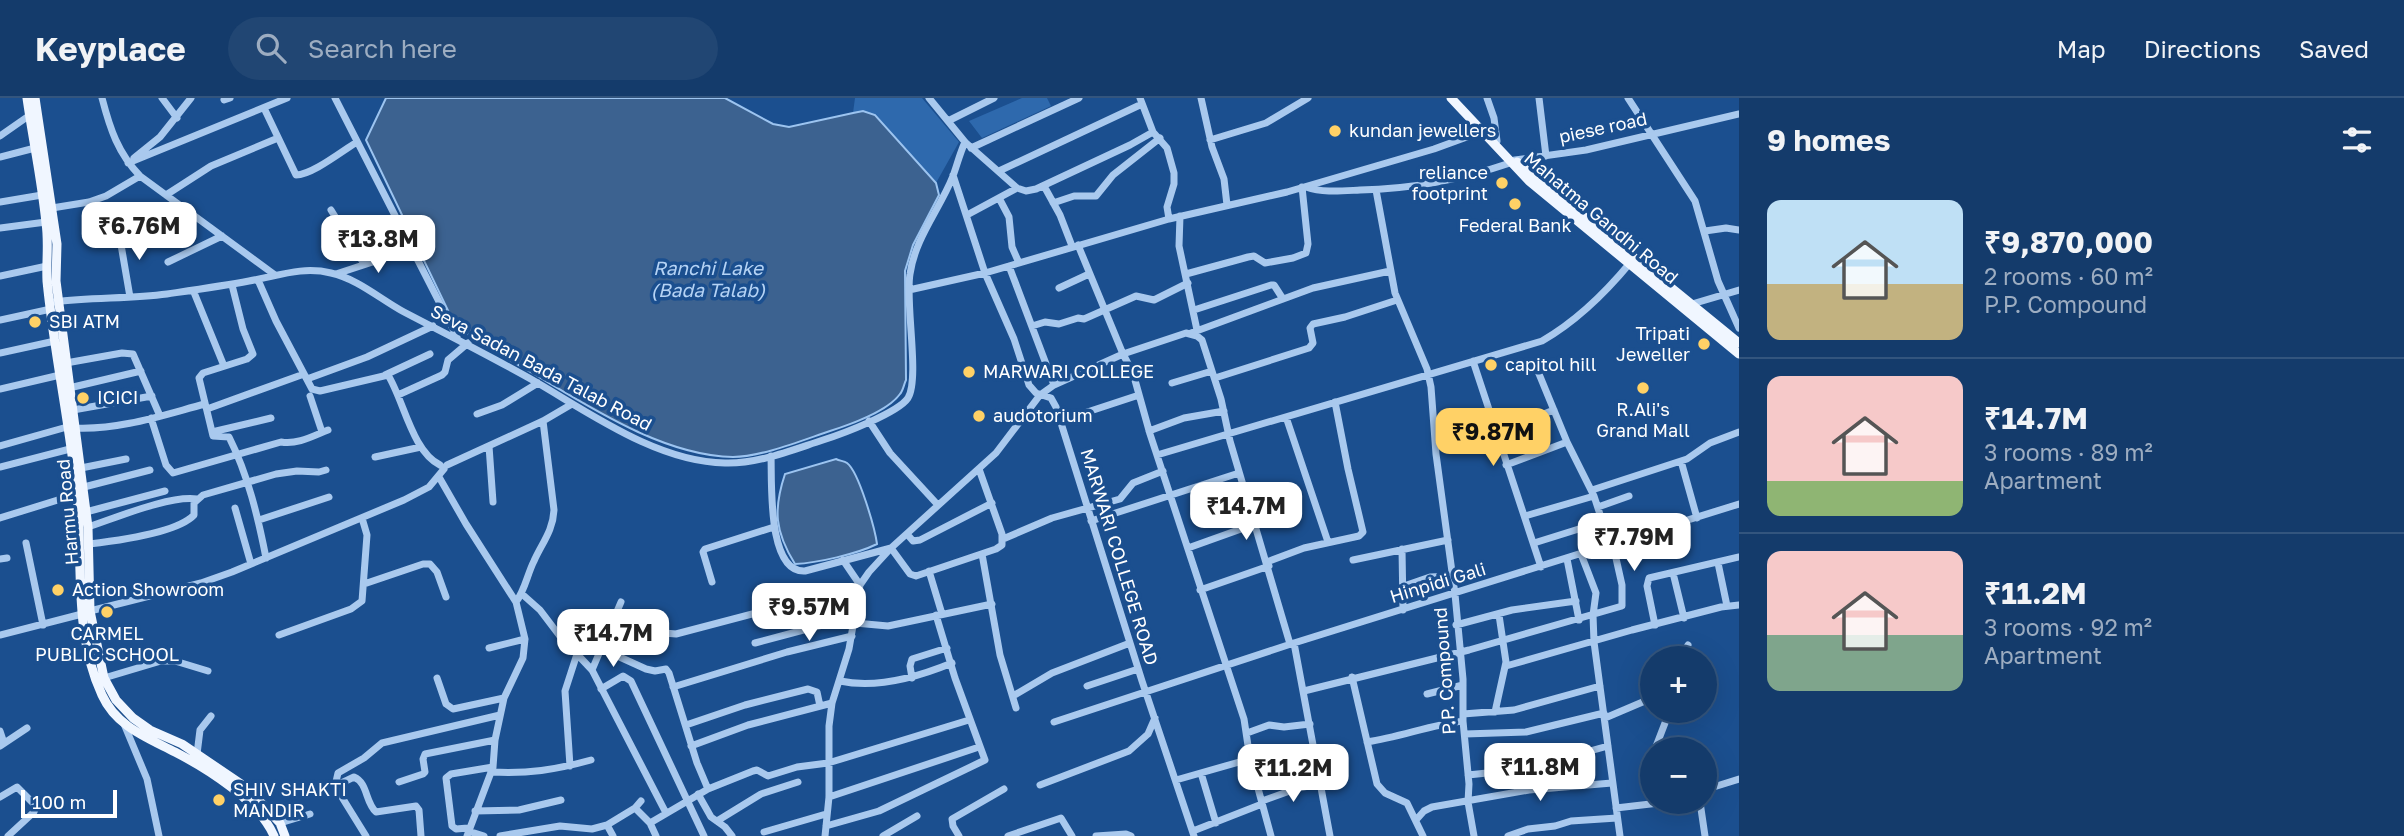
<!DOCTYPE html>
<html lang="en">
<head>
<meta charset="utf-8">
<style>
  body { margin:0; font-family:"Golos Text",sans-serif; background:#214673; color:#f1f3f6; height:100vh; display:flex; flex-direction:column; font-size:26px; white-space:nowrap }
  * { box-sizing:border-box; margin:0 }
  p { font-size:23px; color:#9dadc1 }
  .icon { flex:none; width:38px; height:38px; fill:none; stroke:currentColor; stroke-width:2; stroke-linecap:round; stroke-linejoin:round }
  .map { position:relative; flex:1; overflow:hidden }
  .side { display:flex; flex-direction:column; background:#143b6b; width:665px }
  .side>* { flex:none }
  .controls { position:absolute; left:1640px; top:548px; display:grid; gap:14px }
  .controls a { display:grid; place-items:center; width:77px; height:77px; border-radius:50%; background:#143b6b; box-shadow:0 7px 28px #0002,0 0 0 2px #33557e; font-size:35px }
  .scale { position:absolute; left:21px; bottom:18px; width:96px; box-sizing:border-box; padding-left:7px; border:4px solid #fff; border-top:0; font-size:19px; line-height:24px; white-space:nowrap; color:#fff; -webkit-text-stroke:5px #1b4f8f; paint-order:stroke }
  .price { position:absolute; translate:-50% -60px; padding:0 16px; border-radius:14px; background:#fff; color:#222; font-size:23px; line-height:46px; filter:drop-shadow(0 2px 4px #0008) }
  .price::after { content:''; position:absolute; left:50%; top:42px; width:21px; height:16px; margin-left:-10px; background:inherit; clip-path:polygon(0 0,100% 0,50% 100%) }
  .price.active { background:#ffd166; color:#111 }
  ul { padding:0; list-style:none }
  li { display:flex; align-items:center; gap:21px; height:175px; padding:0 28px }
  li+li { border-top:2px solid #33557e }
  li span { display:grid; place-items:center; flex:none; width:196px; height:140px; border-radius:14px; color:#555 }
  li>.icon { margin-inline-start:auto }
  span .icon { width:84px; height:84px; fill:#fffc; stroke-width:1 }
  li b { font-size:30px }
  h2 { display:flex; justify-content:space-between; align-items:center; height:84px; padding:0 28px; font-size:30px }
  header { display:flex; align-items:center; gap:42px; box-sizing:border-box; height:98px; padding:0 35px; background:#143b6b; border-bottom:2px solid #33557e }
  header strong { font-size:33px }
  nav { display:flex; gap:38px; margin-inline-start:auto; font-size:24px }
  .search { width:490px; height:63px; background:#214673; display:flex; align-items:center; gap:18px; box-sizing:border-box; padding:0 24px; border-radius:38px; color:#9dadc1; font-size:26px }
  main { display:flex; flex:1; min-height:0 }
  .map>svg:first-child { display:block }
</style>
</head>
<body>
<header>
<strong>Keyplace</strong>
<div class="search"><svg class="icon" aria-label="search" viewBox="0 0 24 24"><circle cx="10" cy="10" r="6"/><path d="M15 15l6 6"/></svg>Search here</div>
<nav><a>Map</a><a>Directions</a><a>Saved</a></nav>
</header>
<main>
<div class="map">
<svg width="1739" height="738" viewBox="0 0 1739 738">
  <rect width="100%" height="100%" fill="#1b4f8f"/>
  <!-- green -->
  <path fill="#2e69ad" d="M855,0H922L959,44L936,85L875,18L863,13L853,15Z
    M1022,0H1047L1051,8L982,40L969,23Z"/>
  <!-- water -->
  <path fill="#3c6290" stroke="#9cc4f0" stroke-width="2" d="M386,0H725L773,26L789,29L853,15L863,13L875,17L936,85L939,97L913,147L905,173L906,282C904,286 903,293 900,296C888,313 849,327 830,333C803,342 761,359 733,359C665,358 591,310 534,276C507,260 478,246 454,225L366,42Z
    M836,361C840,363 844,363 847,365C859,374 875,431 877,446C857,456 817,465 795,466C775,434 773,412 785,376Z"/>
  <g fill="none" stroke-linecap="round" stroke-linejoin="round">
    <!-- minor -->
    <path stroke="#a9c9ee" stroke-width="7" d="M102,0C110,31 118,55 140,78L275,177
      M162,0L177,20
      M335,0L457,239
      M929,0L965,44L1017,90L1026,93L1036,91L1130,47L1153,34
      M1140,0L1153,34L1167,50L1174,75V86L1167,109L1169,121
      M1201,0L1212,49L1224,81L1227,107
      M1487,0L1494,20L1497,43
      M1539,0L1546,58
      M1628,0L1695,103L1718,183L1739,230
      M224,2L230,0
      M264,10L296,77C312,77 342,53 357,44
      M948,23L994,0
      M0,38L30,17
      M1210,42L1266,25L1308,0
      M971,50L1079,0
      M0,59L35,50
      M134,60L160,39L191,0
      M1515,62L1586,52L1739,16
      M128,65L287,0
      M999,73L1142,6
      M953,77L985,175L1014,241L1029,287L1036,295L1051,300L1056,309L1142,583L1194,738
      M1044,88L1060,117L1072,148
      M1306,89C1323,95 1341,93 1360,92C1412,91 1460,82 1510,65
      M1376,92L1395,195L1427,271L1431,289L1436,356L1455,496L1463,581V623L1469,686L1468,704L1474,738
      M166,97L211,68L278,40
      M999,100L1009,119L1012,149L1019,165
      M0,104L42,97
      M1053,105L1074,98H1096L1113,77L1160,40
      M52,110L89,104L106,98L140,78
      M331,112L364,166
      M967,117L1017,90
      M1180,118L1179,148L1197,232
      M0,130L46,124
      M1705,133L1726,130L1739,132
      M119,135L130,199
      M168,164L222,138
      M1009,168L1054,287
      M336,176L412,151
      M1186,176L1248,159L1254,158L1265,165L1293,160L1306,155L1308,146L1302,89
      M0,178L47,168
      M258,182L276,223L312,291L320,293L388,277C404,303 412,353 440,367
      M232,187L243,231L253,256L247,261L203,275L199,280L213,338L229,339C248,377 258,419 266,460
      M1059,190L1089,176
      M193,192L224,268
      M909,192L985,175L1169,121L1287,94L1434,51L1486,32
      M54,204C91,199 129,201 167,196C194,192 222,188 249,183C278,178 302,168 331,175C358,181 380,201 404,214C448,237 492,259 536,284C591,316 658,364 725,365C758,366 792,352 823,342C842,336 898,315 908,300C920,280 905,205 910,176C915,140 940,111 953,78C957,67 960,55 965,44
      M1692,206L1739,192
      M1194,212L1271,187H1274L1283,201
      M0,222L51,211
      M1032,228L1045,224L1059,226L1078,220L1084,221L1136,198L1154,202L1188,185
      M1191,235L1313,190L1390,173
      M0,255L55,243
      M1473,263L1541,469
      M66,265L122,255L133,256L160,318
      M1537,271L1567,344L1594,398L1610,447
      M385,277L430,256
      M1215,280L1309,250L1313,245L1310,230L1313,226L1345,219L1397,202
      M307,281L367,259L433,228
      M1172,285L1212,273
      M69,290L141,273
      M0,291L60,277
      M398,297L442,277L445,274L448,262L468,245
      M310,298L322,334
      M207,311L304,276
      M73,312L152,298
      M477,316L502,307L538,285
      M1286,319L1328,444
      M151,320L166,367L173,375L281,344C297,347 313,338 328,332
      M869,323L890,355L937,406
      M1060,323L1139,297
      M75,330C120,332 163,317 205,306
      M1149,333L1184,320L1224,313
      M212,334L271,320
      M1496,334L1554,312
      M0,348L67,329
      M489,348L493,404
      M1157,357L1542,243C1575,224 1606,194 1630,165
      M771,358C772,384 767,475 805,473L891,450L996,355L1040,297L1054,287L1123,256L1078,147
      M375,359L421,349
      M1681,363L1697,420
      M447,367L543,323L572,306
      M1506,367L1567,344
      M0,369L70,351
      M81,370L126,361
      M439,379L466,426L516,504
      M84,389L150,372
      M1592,392L1687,361L1710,345L1739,334
      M1598,409L1629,398
      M235,410L251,466
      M86,414L165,393
      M1525,418L1594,398
      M0,420L77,396
      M259,422L329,399
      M1091,423L1239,375
      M88,429C116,420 169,397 197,401
      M907,436L913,443L920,442L992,405
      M1003,441L1052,420L1120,401L1133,385L1163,373
      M26,445L43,527
      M1534,445L1582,430L1604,428
      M89,446C115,443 177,435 194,417V405L203,397L276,376L297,373L319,374L326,372
      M1188,450L1255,426
      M1402,451L1403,512
      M982,456L1000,557L1016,610
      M1581,456L1596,495L1593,517L1594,544L1620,738
      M0,461L7,460
      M1567,461L1579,522
      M843,462L860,487
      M1353,462L1448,442
      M1267,464L1304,450L1359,438L1363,434L1348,371L1335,304
      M1718,465L1727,508
      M929,473L942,516
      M1673,475L1684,520
      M712,484L703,454L705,451L774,429
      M364,486L423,466H430L437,474L446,499
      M1404,488L1430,479L1453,478
      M1200,492L1269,468
      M522,496L540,512L559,537L592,572L666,715
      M90,513L201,485L232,474L404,402L429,389L444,371
      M616,517L664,535L676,536L801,503
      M855,525L888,528L992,506
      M1456,527L1512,512L1576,503
      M1655,527L1647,488L1649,480L1739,459
      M0,537L82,516
      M279,537L351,511L362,503L367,437L362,420
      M755,545L856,518
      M1294,545L1330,738
      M489,550L525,541
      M602,551L646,571L655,573L666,571L669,575L697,665L708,691
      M1680,560L1688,547
      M1506,568L1632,532L1721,509L1739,507
      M592,572L621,504
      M1352,579L1377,686L1385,695L1407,705L1423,738
      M104,580L161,563H175L208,573
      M437,580L446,606L453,611L504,600
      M912,580L910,568L912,561L947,550
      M840,583C877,591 918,579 952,565
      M1087,588L1138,571
      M673,589L787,554L852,538
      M601,591L623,578L631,583L704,738
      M1304,593L1469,552L1622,508V487L1613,447
      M1427,596L1463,587
      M1013,598L1052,575L1130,545
      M1495,614L1506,564L1499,517
      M1463,616L1514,612L1600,588
      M1605,620L1652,600
      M1054,624L1294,545L1739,406
      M124,626L147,681L159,738
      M686,627L745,607L808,591L817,594L820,608
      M0,633L4,645
      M1247,635L1269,627L1284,629L1310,626
      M1465,636L1526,634L1604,615
      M1367,644C1400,639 1431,627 1463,623
      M0,648L27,630
      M691,648L748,627L832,605
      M1655,651L1670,612
      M197,656L200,632L211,618
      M1652,662V692
      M570,668L565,593L577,556
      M491,674C528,676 555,672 591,662
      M1201,675L1216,725
      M1468,677L1525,671L1608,648
      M1176,682L1250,661
      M399,684L423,676L425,674L423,661L425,656L495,642
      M1040,687L1129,653L1148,636L1155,620
      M335,688L338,675L364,660L382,645L500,617
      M1704,692L1739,681
      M698,696L711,719L725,729L732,738
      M0,699L17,689L36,708L34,714L8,738
      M829,699L979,649
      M1262,703L1298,690L1320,686
      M1700,704L1705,738
      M635,710L650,725L656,738
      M1616,710L1659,705
      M475,713L519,712L561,702
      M1416,722L1424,713L1432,709L1529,692L1612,685
      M717,723L761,696L798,684
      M280,725L310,716
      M650,725L708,691L753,673L757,672L768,678L797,669L828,665L969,622
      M607,727L613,738
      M826,728L879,713L985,662L955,580L936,517
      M468,730L456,731L452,728L446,680L451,676L493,669
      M468,733L484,738
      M1193,733L1262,706
      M764,734L826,716
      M366,738L335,688L354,679C368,685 365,704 376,714L416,708L419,712L421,738
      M467,738L493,669L495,642L504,600L523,560L525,541L516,504C525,492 527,477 534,463C542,445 553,433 554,412L543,323
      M500,738L560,728L592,731L607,727L635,710L641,703
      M825,738L829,699V628L832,605L849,551L860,487L869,474L891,450L910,476L916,478L996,451L1002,447V436L979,371
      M883,738L917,718
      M959,738L953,728L952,721L1004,691
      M1008,738L1061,720L1072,738
      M1096,738L1126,736L1131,738
      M1271,738L1250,661L1244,621L1150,336L1133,275L1123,256L1186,235L1197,238L1202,242L1221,301L1230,343L1290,546
      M1508,738L1528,731L1555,728L1571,723L1617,720"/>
    <!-- major -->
    <path stroke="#f0f6ff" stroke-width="9" d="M27,0C33,42 42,84 46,125C49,145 46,164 47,183C54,255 70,326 77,398C83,463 73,535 102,597C116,628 146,639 175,654C208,671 259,703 274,738
      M35,0L57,146L56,183L88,429L90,513L104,580L116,602L133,620L150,632L182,646L247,690L280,725L285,738
      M1451,0L1529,83L1739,256
      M1517,64L1739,245"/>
  </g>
  <!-- markers -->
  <g fill="#ffd166" stroke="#1b4f8f" stroke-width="2.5">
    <circle cx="1335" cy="33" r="7"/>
    <circle cx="1502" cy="85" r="7"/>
    <circle cx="1515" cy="106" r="7"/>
    <circle cx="35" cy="224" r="7"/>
    <circle cx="1704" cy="246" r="7"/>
    <circle cx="1491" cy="267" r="7"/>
    <circle cx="969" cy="274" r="7"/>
    <circle cx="1643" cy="290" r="7"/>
    <circle cx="83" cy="300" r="7"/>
    <circle cx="979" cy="318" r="7"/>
    <circle cx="58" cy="492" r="7"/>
    <circle cx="107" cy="514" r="7"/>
    <circle cx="219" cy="702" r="7"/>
  </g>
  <g text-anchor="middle" stroke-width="7" stroke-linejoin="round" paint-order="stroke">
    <!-- street labels -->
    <g font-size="18" fill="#fff" stroke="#1b4f8f">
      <text transform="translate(1603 30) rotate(-12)" y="6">piese road</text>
      <text transform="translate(1601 120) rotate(40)" y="6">Mahatma Gandhi Road</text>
      <text transform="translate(541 270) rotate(28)" y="6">Seva Sadan Bada Talab Road</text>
      <text transform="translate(68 414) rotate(-95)" y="6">Harmu Road</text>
      <text transform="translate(1119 459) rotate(73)" y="6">MARWARI COLLEGE ROAD</text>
      <text transform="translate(1438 485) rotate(-17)" y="6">Hinpidi Gali</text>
      <text transform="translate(1445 573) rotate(-94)" y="6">P.P. Compound</text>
    </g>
    <!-- poi labels -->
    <g font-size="18" fill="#fff" stroke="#1b4f8f" text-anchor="start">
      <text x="1349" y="39">kundan jewellers</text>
      <text x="1488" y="81" text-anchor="end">reliance<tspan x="1488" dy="21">footprint</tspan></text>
      <text x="1515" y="134" text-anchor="middle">Federal Bank</text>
      <text x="49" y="230">SBI ATM</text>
      <text x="1690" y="242" text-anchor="end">Tripati<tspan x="1690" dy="21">Jeweller</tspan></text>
      <text x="1505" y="273">capitol hill</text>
      <text x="983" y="280">MARWARI COLLEGE</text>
      <text x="97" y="306">ICICI</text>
      <text x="1643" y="318" text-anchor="middle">R.Ali's<tspan x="1643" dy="21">Grand Mall</tspan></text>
      <text x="993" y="324">audotorium</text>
      <text x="72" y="498">Action Showroom</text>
      <text x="107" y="542" text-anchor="middle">CARMEL<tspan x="107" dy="21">PUBLIC SCHOOL</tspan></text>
      <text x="233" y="698">SHIV SHAKTI<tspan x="233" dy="21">MANDIR</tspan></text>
    </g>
    <!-- water labels -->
    <g font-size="19" font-style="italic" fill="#b5d3f5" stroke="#1b4f8f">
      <text x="708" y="177">Ranchi Lake<tspan x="708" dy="22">(Bada Talab)</tspan></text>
    </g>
  </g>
</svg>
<div class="controls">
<a>+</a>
<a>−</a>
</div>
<div class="scale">100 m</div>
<b class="price" style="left:139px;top:164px">₹6.76M</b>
<b class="price" style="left:378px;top:177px">₹13.8M</b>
<b class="price active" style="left:1493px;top:370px">₹9.87M</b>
<b class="price" style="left:1246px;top:444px">₹14.7M</b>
<b class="price" style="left:1634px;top:475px">₹7.79M</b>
<b class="price" style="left:809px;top:545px">₹9.57M</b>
<b class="price" style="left:613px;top:571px">₹14.7M</b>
<b class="price" style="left:1540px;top:705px">₹11.8M</b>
<b class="price" style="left:1293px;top:706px">₹11.2M</b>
</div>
<section class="side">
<h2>9 homes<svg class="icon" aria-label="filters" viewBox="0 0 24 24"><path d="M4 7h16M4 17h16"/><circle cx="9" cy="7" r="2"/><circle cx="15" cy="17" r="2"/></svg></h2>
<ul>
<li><span style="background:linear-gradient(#bfe0f5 60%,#c2b280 0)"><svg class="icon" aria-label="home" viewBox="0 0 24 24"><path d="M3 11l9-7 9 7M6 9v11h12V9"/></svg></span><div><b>₹9,870,000</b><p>2 rooms · 60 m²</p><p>P.P. Compound</p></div></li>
<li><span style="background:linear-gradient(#f6c9c9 75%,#8fb573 0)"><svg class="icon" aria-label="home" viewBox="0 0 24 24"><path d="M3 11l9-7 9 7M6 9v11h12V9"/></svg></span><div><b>₹14.7M</b><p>3 rooms · 89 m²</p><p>Apartment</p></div></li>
<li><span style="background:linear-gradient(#f6c9c9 60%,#7fa58c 0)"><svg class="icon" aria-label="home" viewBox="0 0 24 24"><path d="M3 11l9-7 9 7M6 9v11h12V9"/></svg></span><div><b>₹11.2M</b><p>3 rooms · 92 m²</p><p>Apartment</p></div></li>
</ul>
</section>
</main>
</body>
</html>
